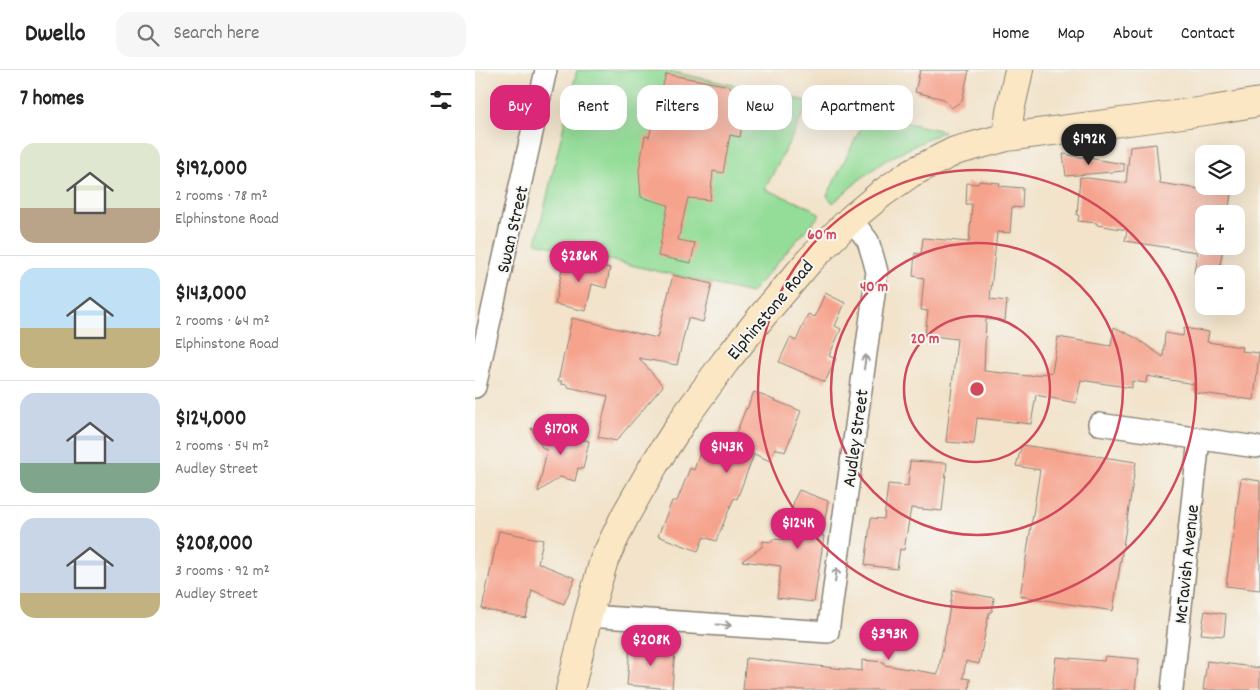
<!DOCTYPE html>
<html lang="en">
<head>
<meta charset="utf-8">
<style>
  body { margin:0; font-family:Dekko,sans-serif; background:#f6f6f6; color:#222; height:100vh; display:flex; flex-direction:column; font-size:19px; white-space:nowrap }
  * { box-sizing:border-box; margin:0 }
  p { font-size:16px; color:#767676 }
  .icon { flex:none; width:28px; height:28px; fill:none; stroke:currentColor; stroke-width:2; stroke-linecap:round; stroke-linejoin:round }
  .map { position:relative; flex:1; overflow:hidden }
  .side { display:flex; flex-direction:column; background:#fff; width:475px }
  .side>* { flex:none }
  .top-card { position:absolute; left:15px; top:15px; width:475px; height:45px; display:flex; gap:10px }
  .fabs { position:absolute; left:720px; top:75px; display:grid; gap:10px }
  .fabs a { display:grid; place-items:center; width:50px; height:50px; border-radius:10px; background:#fff; box-shadow:0 5px 20px #0002; font-size:25px }
  .price { position:absolute; translate:-50% -42px; padding:0 11px; border-radius:18px; background:#db2777; color:#fff; font-size:16px; line-height:32px; filter:drop-shadow(0 1px 2px #0008) }
  .price::after { content:''; position:absolute; left:50%; top:30px; width:15px; height:11px; margin-left:-8px; background:inherit; clip-path:polygon(0 0,100% 0,50% 100%) }
  .price.on { background:#222; color:#fff }
  ul { padding:0; list-style:none }
  li { display:flex; align-items:center; gap:15px; height:125px; padding:0 20px }
  li+li { border-top:1px solid #e0e0e0 }
  li span { display:grid; place-items:center; flex:none; width:140px; height:100px; border-radius:15px; color:#555 }
  li>.icon { margin-inline-start:auto }
  span .icon { width:60px; height:60px; fill:#fffc; stroke-width:1 }
  li b { font-size:21px }
  h2 { display:flex; justify-content:space-between; align-items:center; height:60px; padding:0 20px; font-size:21px }
  .tag { padding:0 18px; border-radius:15px; background:#fff; box-shadow:0 5px 20px #0002; font-size:18px; line-height:45px }
  .tag.on { background:#db2777; color:#fff }
  header { display:flex; align-items:center; gap:30px; box-sizing:border-box; height:70px; padding:0 25px; background:#fff; border-bottom:1px solid #e0e0e0 }
  header strong { font-size:24px }
  nav { display:flex; gap:28px; margin-inline-start:auto; font-size:18px }
  .search { width:350px; height:45px; background:#f6f6f6; display:flex; align-items:center; gap:12px; box-sizing:border-box; padding:0 18px; border-radius:15px; color:#767676; font-size:19px }
  main { display:flex; flex:1; min-height:0 }
  .map>svg:first-child { display:block }
</style>
</head>
<body>
<header>
<strong>Dwello</strong>
<div class="search"><svg class="icon" aria-label="search" viewBox="0 0 24 24"><circle cx="10" cy="10" r="6"/><path d="M15 15l6 6"/></svg>Search here</div>
<nav><a>Home</a><a>Map</a><a>About</a><a>Contact</a></nav>
</header>
<main>
<section class="side">
<h2>7 homes<svg class="icon" aria-label="filters" viewBox="0 0 24 24"><path d="M4 7h16M4 17h16"/><circle cx="9" cy="7" r="2"/><circle cx="15" cy="17" r="2"/></svg></h2>
<ul>
<li><span style="background:linear-gradient(#dfe7d0 65%,#b9a48a 0)"><svg class="icon" aria-label="home" viewBox="0 0 24 24"><path d="M3 11l9-7 9 7M6 9v11h12V9"/></svg></span><div><b>$192,000</b><p>2 rooms · 78 m²</p><p>Elphinstone Road</p></div></li>
<li><span style="background:linear-gradient(#bfe0f5 60%,#c2b280 0)"><svg class="icon" aria-label="home" viewBox="0 0 24 24"><path d="M3 11l9-7 9 7M6 9v11h12V9"/></svg></span><div><b>$143,000</b><p>2 rooms · 64 m²</p><p>Elphinstone Road</p></div></li>
<li><span style="background:linear-gradient(#c9d6e8 70%,#7fa58c 0)"><svg class="icon" aria-label="home" viewBox="0 0 24 24"><path d="M3 11l9-7 9 7M6 9v11h12V9"/></svg></span><div><b>$124,000</b><p>2 rooms · 54 m²</p><p>Audley Street</p></div></li>
<li><span style="background:linear-gradient(#c9d6e8 75%,#c2b280 0)"><svg class="icon" aria-label="home" viewBox="0 0 24 24"><path d="M3 11l9-7 9 7M6 9v11h12V9"/></svg></span><div><b>$208,000</b><p>3 rooms · 92 m²</p><p>Audley Street</p></div></li>
</ul>
</section>
<div class="map">
<svg width="785" height="620" viewBox="0 0 785 620">
  <rect width="100%" height="100%" fill="#f6f6f2"/>
  <filter id="ink" filterUnits="userSpaceOnUse"><feTurbulence type="fractalNoise" baseFrequency=".02" numOctaves="2"/><feDisplacementMap in="SourceGraphic" scale="10" xChannelSelector="R" yChannelSelector="G"/><feConvolveMatrix kernelMatrix="1 2 1 2 8 2 1 2 1" color-interpolation-filters="sRGB"/></filter>
  <filter id="wash" filterUnits="userSpaceOnUse"><feTurbulence type="fractalNoise" baseFrequency=".0096" numOctaves="4" result="noise"/><feDisplacementMap in="SourceGraphic" scale="20" xChannelSelector="R" yChannelSelector="G"/><feGaussianBlur stdDeviation="1.12" result="paint"/><feColorMatrix in="noise" values="0 0 0 0 0 0 0 0 0 0 0 0 0 0 0 0 0 1.4 0 .05"/><feComposite in="paint" operator="in"/></filter>
  <g filter="url(#wash)">
    <rect width="100%" height="100%" fill="#f2e3ca"/>
    <!-- green -->
    <path fill="#94dd98" stroke="#587c5a" d="M102,0H189L469,61L411,90L384,110L358,133L352,126L388,54L334,33L290,119L336,138L345,145L328,163L276,223L61,173Z"/>
    <g id="blocks">
      <!-- building -->
      <path fill="#f6a38d" d="M445,0H494L487,31L476,38L469,29L440,22Z
        M191,4L255,16V18L273,21L265,67L255,65L248,103L238,101L235,130L213,128L203,170L220,173L216,193L183,186L193,135L166,127L164,100L170,66L174,67Z
        M681,74L685,113L756,124L753,144H729V176H748L744,204H719L722,182L650,171L652,160L622,155V153L603,151L604,146L602,145L605,107L651,113L655,77Z
        M588,84L649,94V101L591,106Z
        M504,111L525,113L524,116L548,118L547,138L537,137L535,163L522,162L515,229L532,231L530,251L511,249L509,301L554,306L577,302L583,267L636,276L639,257L661,268L688,287L690,263L708,266L709,258L734,262L732,272L767,277L766,281L784,283L779,330L718,322L719,314L672,306L671,313L657,311V318L606,310L601,333L561,325L556,354L502,348L499,374L471,372L482,269L450,265L453,241L446,240L449,208L438,206L440,183L446,184L448,168L494,172L497,134H491L492,113L503,114Z
        M89,189L135,198L131,218L117,214L111,241L80,234Z
        M198,205L237,214L228,252L213,248L202,295L164,288L188,316L141,371L123,367L133,326L93,317V315L86,314L87,311H83L97,248L182,268Z
        M350,223L370,233L360,256L366,259L354,286L361,289L350,312L304,292L315,268L321,271L333,244L340,247Z
        M279,322L326,341L310,382L300,378L295,391L279,384L262,429L259,428L241,471L229,467L223,481L183,466L197,431H202L215,398L219,400L224,385L249,394L271,338L272,339Z
        M56,358L114,371L108,399L103,398L100,411L85,407L63,422L72,380L68,379Z
        M547,375L661,392L638,541L545,526L565,400L541,396Z
        M435,391L472,393L467,441L436,438L429,480L425,479L422,499L390,495L396,448L409,449L413,414L433,416Z
        M766,408L785,411V520L751,516Z
        M324,420L353,431L347,466H349L339,532L302,528L306,496L267,491L287,477L288,471L297,472L298,469L312,470L319,430Z
        M24,461L68,470L63,493L100,508L89,534L57,520L51,548L7,539Z
        M478,520L519,528L517,541L514,543L504,594L491,591L488,608L495,609L494,620H268L271,588L387,601V590L409,592V595L463,604Z
        M730,541L751,544L749,566L726,564Z
        M155,576L200,580L197,619L152,615Z
        M630,586L664,589L660,620H577L581,587L629,591Z
        M732,591L785,598V620H728Z"/>
    </g>
  </g>
  <g filter="url(#ink)">
    <use href="#blocks" fill-opacity="0" stroke="#878073" stroke-width="1"/>
    <g fill="none" stroke-linecap="round" stroke-linejoin="round">
      <!-- street casing -->
      <g stroke="#878073" stroke-width="24">
        <path id="street" d="M0,317L71,0
          M624,354L781,377
          M113,546L353,562L402,202L398,187L393,171L376,149
          M697,620L724,369"/>
      </g>
      <!-- secondary casing -->
      <g stroke="#878073" stroke-width="30">
        <path id="secondary" d="M532,67L535,41L544,0
          M95,620L113,546L129,490L150,446L179,395L210,347L250,292L288,245L335,190L376,149L406,124L436,103L480,81L532,67L737,40L785,32"/>
      </g>
      <!-- street -->
      <use href="#street" stroke="#fff" stroke-width="21"/>
      <!-- secondary -->
      <use href="#secondary" stroke="#fbe7c3" stroke-width="28"/>
    </g>
    <!-- one-way arrows -->
    <defs><path id="oneway-shaft" d="M-6 0H5M1.5-3L5.5 0L1.5 3" fill="none" stroke-width="1.6" stroke-linecap="round" stroke-linejoin="round" transform="scale(1.25)"/></defs>
    <g stroke="#999">
      <use href="#oneway-shaft" transform="translate(390 292) rotate(-82)"/>
      <use href="#oneway-shaft" transform="translate(361 505) rotate(-82)"/>
      <use href="#oneway-shaft" transform="translate(249 555) rotate(4)"/>
    </g>
  </g>
  <!-- distance rings -->
  <g fill="none" stroke="#d1495b" stroke-width="2.5">
    <circle cx="502" cy="319" r="73"/>
    <circle cx="502" cy="319" r="146"/>
    <circle cx="502" cy="319" r="219"/>
  </g>
  <g text-anchor="middle" stroke-width="4" stroke-linejoin="round" paint-order="stroke">
    <!-- street labels -->
    <g font-size="19" fill="#1c1c1c" stroke="#f6f6f2">
      <text transform="translate(36 159) rotate(-77)" y="7">Swan Street</text>
      <text transform="translate(294 239) rotate(-50)" y="7">Elphinstone Road</text>
      <text transform="translate(379 368) rotate(-82)" y="7">Audley Street</text>
      <text transform="translate(710 494) rotate(-84)" y="7">McTavish Avenue</text>
    </g>
  </g>
  <circle cx="502" cy="319" r="8" fill="#d1495b" stroke="#f6f6f2" stroke-width="2.5"/>
  <g font-size="15" text-anchor="middle" font-weight="bold" fill="#d1495b" stroke="#f6f6f2" stroke-width="4" stroke-linejoin="round" paint-order="stroke">
    <text x="347" y="169">60 m</text>
    <text x="399" y="221">40 m</text>
    <text x="450" y="273">20 m</text>
  </g>
</svg>
<div class="fabs">
<a><svg class="icon" aria-label="layers" viewBox="0 0 24 24"><path d="M12 4l9 5-9 5-9-5zM3 14l9 5 9-5"/></svg></a>
<a>+</a>
<a>−</a>
</div>
<b class="price on" style="left:614px;top:96px">$192K</b>
<b class="price" style="left:104px;top:213px">$286K</b>
<b class="price" style="left:86px;top:386px">$170K</b>
<b class="price" style="left:252px;top:404px">$143K</b>
<b class="price" style="left:323px;top:480px">$124K</b>
<b class="price" style="left:414px;top:591px">$393K</b>
<b class="price" style="left:176px;top:597px">$208K</b>
<div class="top-card">
<a class="tag on">Buy</a>
<a class="tag">Rent</a>
<a class="tag">Filters</a>
<a class="tag">New</a>
<a class="tag">Apartment</a>
</div>
</div>
</main>
</body>
</html>
